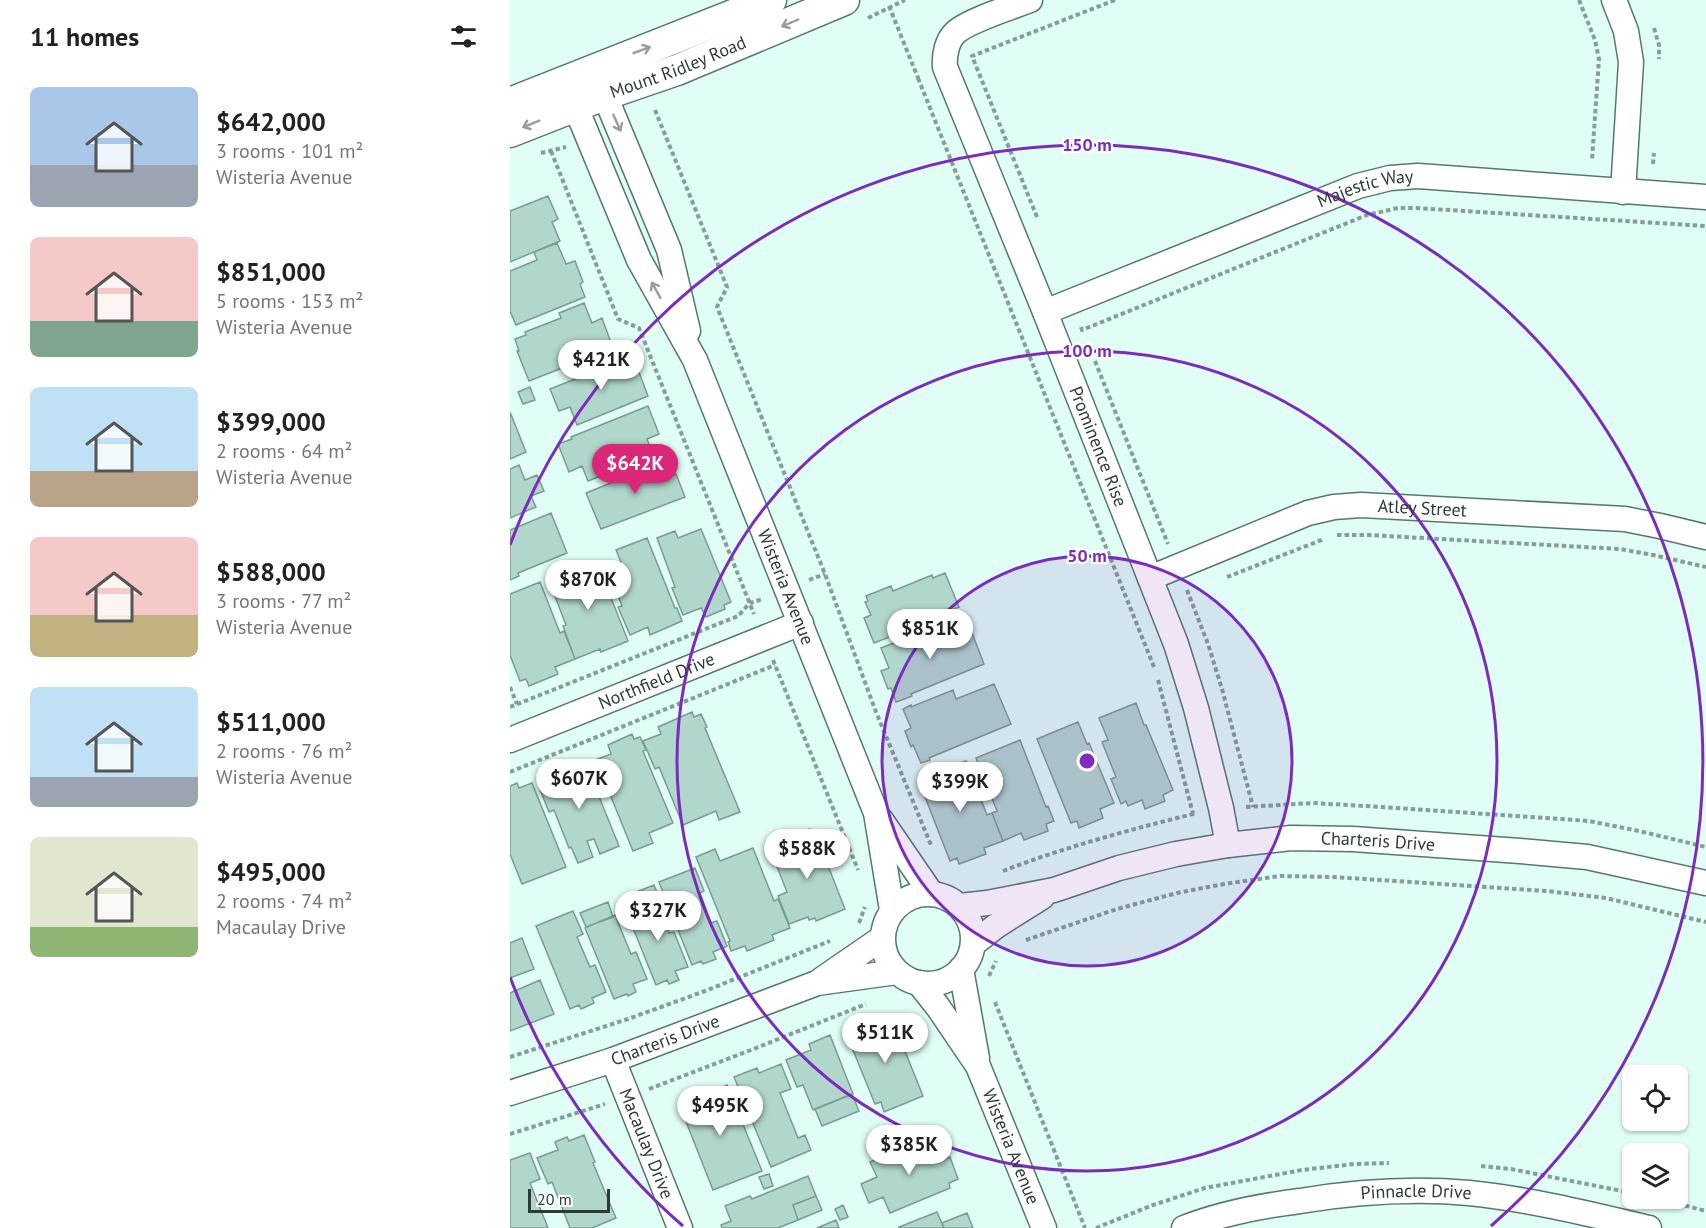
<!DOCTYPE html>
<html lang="en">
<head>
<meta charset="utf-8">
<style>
  body { margin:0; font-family:"PT Sans",sans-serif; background:#f2f2f2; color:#222; height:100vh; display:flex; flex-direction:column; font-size:22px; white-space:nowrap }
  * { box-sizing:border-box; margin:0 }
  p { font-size:20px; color:#767676 }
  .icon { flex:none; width:33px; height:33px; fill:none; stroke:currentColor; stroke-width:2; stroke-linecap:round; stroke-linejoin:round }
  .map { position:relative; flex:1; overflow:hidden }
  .drawer { display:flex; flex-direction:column; background:#fff; width:510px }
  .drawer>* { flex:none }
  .buttons { position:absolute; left:1112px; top:1065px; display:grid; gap:12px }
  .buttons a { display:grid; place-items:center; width:66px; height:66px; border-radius:9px; background:#fff; box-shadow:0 2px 4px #0004; font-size:30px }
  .scale { position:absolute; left:18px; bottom:15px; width:82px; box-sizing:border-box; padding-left:6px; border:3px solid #2c3b37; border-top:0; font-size:16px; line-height:21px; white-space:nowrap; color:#2c3b37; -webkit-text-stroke:4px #fff; paint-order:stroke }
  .price { position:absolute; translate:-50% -51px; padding:0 14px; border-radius:21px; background:#fff; color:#222; font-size:20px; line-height:39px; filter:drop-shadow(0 2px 3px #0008) }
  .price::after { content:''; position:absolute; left:50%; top:36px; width:18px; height:14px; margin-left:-9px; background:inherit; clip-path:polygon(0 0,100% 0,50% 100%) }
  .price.active { background:#db2777; color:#fff }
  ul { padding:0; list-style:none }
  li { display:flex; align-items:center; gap:18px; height:150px; padding:0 30px }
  li span { display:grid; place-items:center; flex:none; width:168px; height:120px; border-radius:9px; color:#555 }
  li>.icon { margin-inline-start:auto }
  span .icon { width:72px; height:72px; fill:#fffc; stroke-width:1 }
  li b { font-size:26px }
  h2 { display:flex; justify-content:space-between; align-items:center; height:72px; padding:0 30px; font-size:26px }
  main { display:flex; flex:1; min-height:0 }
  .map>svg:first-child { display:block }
</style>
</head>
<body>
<main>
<section class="drawer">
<h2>11 homes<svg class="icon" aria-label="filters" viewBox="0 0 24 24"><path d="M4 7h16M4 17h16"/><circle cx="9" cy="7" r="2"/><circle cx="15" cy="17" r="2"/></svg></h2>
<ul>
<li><span style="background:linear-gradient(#a9c7e8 65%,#9aa5b1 0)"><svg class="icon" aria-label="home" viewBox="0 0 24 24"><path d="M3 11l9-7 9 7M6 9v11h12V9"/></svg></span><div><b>$642,000</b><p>3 rooms · 101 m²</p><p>Wisteria Avenue</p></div></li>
<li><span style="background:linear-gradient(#f6c9c9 70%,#7fa58c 0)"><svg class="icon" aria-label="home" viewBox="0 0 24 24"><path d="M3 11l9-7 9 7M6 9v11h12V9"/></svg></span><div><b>$851,000</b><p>5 rooms · 153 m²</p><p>Wisteria Avenue</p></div></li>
<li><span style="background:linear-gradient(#bfe0f5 70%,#b9a48a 0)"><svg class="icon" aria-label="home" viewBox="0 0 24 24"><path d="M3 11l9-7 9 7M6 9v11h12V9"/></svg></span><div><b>$399,000</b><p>2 rooms · 64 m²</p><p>Wisteria Avenue</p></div></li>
<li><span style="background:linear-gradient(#f6c9c9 65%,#c2b280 0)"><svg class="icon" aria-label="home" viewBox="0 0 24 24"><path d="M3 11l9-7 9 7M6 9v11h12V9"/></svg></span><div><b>$588,000</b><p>3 rooms · 77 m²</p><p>Wisteria Avenue</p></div></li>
<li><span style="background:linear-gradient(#bfe0f5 75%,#9aa5b1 0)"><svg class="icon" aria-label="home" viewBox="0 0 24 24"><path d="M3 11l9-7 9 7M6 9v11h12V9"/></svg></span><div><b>$511,000</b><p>2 rooms · 76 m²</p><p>Wisteria Avenue</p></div></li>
<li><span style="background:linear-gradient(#dfe7d0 75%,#8fb573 0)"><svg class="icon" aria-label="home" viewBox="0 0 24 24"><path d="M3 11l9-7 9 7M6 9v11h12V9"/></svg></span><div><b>$495,000</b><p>2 rooms · 74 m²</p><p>Macaulay Drive</p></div></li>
</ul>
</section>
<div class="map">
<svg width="1196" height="1228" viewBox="0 0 1196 1228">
  <rect width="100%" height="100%" fill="#e0fef5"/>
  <!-- building -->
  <path fill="#b1d6cb" stroke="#789c91" stroke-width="1.5" d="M38,196L48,219L42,222L50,241L0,262V211Z
    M47,243L56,264L65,261L73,282L70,284L75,297L6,325L0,311V271L27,260L24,252Z
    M74,303L82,323L92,318L103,348L19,381L7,351H9L5,339L16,335L15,332L51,318L49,313Z
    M106,358L108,363L118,358L122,369L127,367L138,396L67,425L60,407L49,411L40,389L91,369L89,365Z
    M20,387L25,400L13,404L8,392Z
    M138,406L149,434L137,439L145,459L120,469L119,465L78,481L72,466L59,472L48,444L62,439L61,437Z
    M0,412L16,452L0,459Z
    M156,461L162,476L166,474L175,497L91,529L76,493Z
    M9,465L15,480L27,475L34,491L21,496L26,507L0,518V469Z
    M41,513L57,553L8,573L9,576L0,580V530Z
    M191,529L221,602L214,605L215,609L196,617L191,608L173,615L162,588L165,587L147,538L165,531L168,538Z
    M137,538L165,608H167L172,621L140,635L138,627L120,635L108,607L112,606L97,567L111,562L106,550Z
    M87,562L118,641L91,652L90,649L65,659L53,626L56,625L39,581Z
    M435,573L449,607L437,612L438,614L364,643L354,618L361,615L355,602L358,601L356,596L381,586L383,591L422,575L423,578Z
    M30,582L50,633L54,631L65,659L45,667L48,674L19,686L16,679L10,681L0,655V594Z
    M457,620L474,664L401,694L402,696L386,702L381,688L378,689L371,671L379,668L371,648L397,638L399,643Z
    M484,684L501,724L419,758L420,760L411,763L403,745L401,747L395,731L401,728L393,709L401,705V707L443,690L446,699Z
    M626,703L634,725H636L663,790L653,795L655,801L635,809L632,800L618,806L616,801L611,804L601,779L606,777L592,742L598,740L589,718Z
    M182,712L184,717L191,714L197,727L195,728L230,812L209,820L206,811L173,825L149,767L145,769L133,741L151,734L148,727Z
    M568,722L577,744L579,743L604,803L590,809L593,818L569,828L567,821L561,823L527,739Z
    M122,734L124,739L130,737L136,750L133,751L163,823L139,833L143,843L123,851L97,787L92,789L80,762L101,754L98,745Z
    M510,740L536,807L538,806L544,821L536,824L538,831L514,840L511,833L493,841L482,813L487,811L466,758Z
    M66,761L68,765L75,762L109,846L90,854L84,839L77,841L83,857L68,863L61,847L59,848L44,810L39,812L29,787L34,785L33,782L48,776L45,769Z
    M456,761L477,815L482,813L493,841L474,848L476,854L449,864L447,858L440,861L408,779Z
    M7,783L9,788L22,783L56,867L12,884L0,854V786Z
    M300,829L303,836L306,835L335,909L306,921L305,918L299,920L298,917L279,924L268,896L277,892L262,854L281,845L278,838Z
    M243,848L264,901L268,899L280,928L262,935L264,940L237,951L235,946L221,951L218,942L220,941L186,857L205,849L210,861Z
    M185,868L194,891L190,893L201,923L207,921L217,946L203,952L206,959L193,964L191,961L182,965L149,882Z
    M144,885L150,900L117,913L111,898Z
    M152,899L159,919L154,921L159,933L164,932L178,967L165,971L169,980L159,984L157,980L146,985L117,913Z
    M98,902L103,917L76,927L70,913Z
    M63,911L73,934L67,937L80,967L85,965L96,992L82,998L84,1003L71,1009L69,1005L60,1009L26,926Z
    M105,915L121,954L126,952L137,979L123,984L126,992L118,996L117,994L104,999L75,928Z
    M12,938L24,969L0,978V943Z
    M30,980L44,1014L0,1031V993Z
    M373,1015L375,1021L382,1019L413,1096L374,1112L371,1102L365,1104L338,1038L353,1032L350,1025Z
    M320,1035L343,1094L303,1110L293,1085L287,1087L276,1060L301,1050L299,1044Z
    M271,1064L281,1089L270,1093L288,1138L295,1135L301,1150L261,1167L224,1077L247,1068L249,1073Z
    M217,1085L252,1171L203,1190L169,1104L176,1101L175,1098L199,1089L200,1093Z
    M342,1094L349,1111L312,1126L305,1109Z
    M413,1134L421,1155L423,1154L427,1163L440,1157L448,1179L439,1183L440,1188L380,1213L373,1197L359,1203L351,1184L367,1177L360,1162L390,1150L388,1144Z
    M74,1135L85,1162L83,1163L106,1218L82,1228H60L42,1182L38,1184L27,1158L48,1150L45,1142L57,1137L59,1141Z
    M20,1153L30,1179L20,1183L38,1228H0V1160Z
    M259,1174L263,1186L254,1189L249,1177Z
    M298,1176L306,1196L283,1205L288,1220L268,1228H212L211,1225L221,1221L215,1206L240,1196L242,1199Z
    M306,1196L312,1210L288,1220L283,1205Z
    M333,1205L338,1217L330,1220L325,1209Z
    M427,1212L434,1228H389V1227Z
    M457,1213L463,1228H434L432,1223Z
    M326,1220L329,1228H307Z"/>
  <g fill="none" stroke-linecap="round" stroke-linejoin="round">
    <!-- minor casing -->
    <g stroke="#55786e" stroke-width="27">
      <g id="minor">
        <path id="s1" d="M520,0C502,7 460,20 446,32C437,40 434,55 435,67L535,312L666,644L686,708L711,808L718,845"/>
        <path d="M1104,0L1116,31L1121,62L1113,192"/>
        <path d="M88,79L159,250L178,331"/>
        <path id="s2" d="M59,91L129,260L185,360L366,813L382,910"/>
        <path id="s3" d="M535,312L848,186L880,178L908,176L1196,197"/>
        <path id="s4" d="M640,578L798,513L824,507L851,505L1115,519L1150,526L1196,537"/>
        <path id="s5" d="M0,740L291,623"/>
        <path d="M371,820L421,893"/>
        <circle cx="418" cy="939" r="45"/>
        <path id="s6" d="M450,906L477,903L544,890L609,868L666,854L718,845L781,838L843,839L1010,851L1077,857L1196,883"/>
        <path d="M463,944L486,926L532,897"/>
        <path d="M451,969L467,1058"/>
        <path d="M311,980L372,938"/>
        <path id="s7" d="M409,983L428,1007L468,1066L534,1228"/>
        <path id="s8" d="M103,1060L170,1228"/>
        <path id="s9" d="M0,1093L103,1060L307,983L387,972"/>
        <path id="s10" d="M674,1228C712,1213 750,1206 790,1201C845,1192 902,1188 959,1193C1019,1199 1080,1214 1139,1228"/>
      </g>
    </g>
    <!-- tertiary casing -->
    <g stroke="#55786e" stroke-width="33">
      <g id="tertiary">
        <path d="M0,103L261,0"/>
        <path id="s11" d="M0,132L94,95L167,70L334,0"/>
      </g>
    </g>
    <!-- path -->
    <path stroke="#879d97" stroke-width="4" stroke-dasharray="4.5 3" stroke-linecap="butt" d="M1069,0L1085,40L1089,59L1082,160
      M379,6L408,78L409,77
      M358,18L395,0
      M1144,28L1149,45V59
      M408,78L644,667
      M145,110L217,287L207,307L315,574L366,712L421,845
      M41,151L108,319L129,328L244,614
      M31,153L56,147
      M1143,164L1144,153
      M527,217L462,56L605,0
      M571,327L572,330L857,215L888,208H906L1196,226
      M585,361L658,544
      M827,535H859L1110,549L1143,555L1196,567
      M717,577L814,539
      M299,580L315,574
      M677,590L698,644L712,689L743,807
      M263,660L348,870
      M648,680L683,814L687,813
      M0,687L7,704
      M0,707L228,616L240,603L253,599
      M0,772L265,665
      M736,807L803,803L872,807L1079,821L1129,831L1196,847
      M493,871C555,847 619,830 683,814
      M349,923L355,907
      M516,940L607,909L667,893L714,884L770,876L824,877L1037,891L1096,898L1196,922
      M479,976L486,961
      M485,1002L575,1228
      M0,1057L118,1019L195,991L320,941
      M139,1089L241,1050L356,1004
      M0,1134L95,1104
      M971,1166L1001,1169L1122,1193
      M1146,1198L1196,1211
      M586,1228L643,1205L695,1188L792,1170L844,1164L879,1163"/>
    <!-- minor -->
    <use href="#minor" stroke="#fff" stroke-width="24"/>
    <!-- tertiary -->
    <use href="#tertiary" stroke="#fff" stroke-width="30"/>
  </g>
  <!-- one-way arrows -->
  <defs><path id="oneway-shaft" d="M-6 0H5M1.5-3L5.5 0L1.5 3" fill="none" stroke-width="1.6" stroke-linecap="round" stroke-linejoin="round" transform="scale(1.5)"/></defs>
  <g stroke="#969d9b">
    <use href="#oneway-shaft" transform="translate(280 23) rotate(157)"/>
    <use href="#oneway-shaft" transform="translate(132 50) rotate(-21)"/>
    <use href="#oneway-shaft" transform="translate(107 123) rotate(66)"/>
    <use href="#oneway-shaft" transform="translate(21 124) rotate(158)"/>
    <use href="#oneway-shaft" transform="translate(146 290) rotate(-119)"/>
  </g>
  <!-- distance rings -->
  <circle cx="577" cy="761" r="205" fill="#7b2cbf" fill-opacity=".12"/>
  <g fill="none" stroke="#7b2cbf" stroke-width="3">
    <circle cx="577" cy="761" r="205"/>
    <circle cx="577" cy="761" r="410"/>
    <path d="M173 1226A616 616 0 0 1 0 977M0 545A616 616 0 1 1 981 1226"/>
  </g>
  <g text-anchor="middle" stroke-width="4.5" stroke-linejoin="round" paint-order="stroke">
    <!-- street labels -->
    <g font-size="18" fill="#2c3b37" stroke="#fff">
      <text dy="6" stroke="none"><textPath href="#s11" startOffset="180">Mount Ridley Road</textPath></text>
      <text dy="6" stroke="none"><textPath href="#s3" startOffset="344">Majestic Way</textPath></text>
      <text dy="6" stroke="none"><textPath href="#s1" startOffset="528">Prominence Rise</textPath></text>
      <text dy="6" stroke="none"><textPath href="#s4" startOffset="286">Atley Street</textPath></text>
      <text dy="6" stroke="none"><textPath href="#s2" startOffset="542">Wisteria Avenue</textPath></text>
      <text dy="6" stroke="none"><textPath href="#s5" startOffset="158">Northfield Drive</textPath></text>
      <text dy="6" stroke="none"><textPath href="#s6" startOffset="426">Charteris Drive</textPath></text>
      <text dy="6" stroke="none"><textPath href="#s9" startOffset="164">Charteris Drive</textPath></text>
      <text dy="6" stroke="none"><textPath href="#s8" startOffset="90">Macaulay Drive</textPath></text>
      <text dy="6" stroke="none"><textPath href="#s7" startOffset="189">Wisteria Avenue</textPath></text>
      <text dy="6" stroke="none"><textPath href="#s10" startOffset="236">Pinnacle Drive</textPath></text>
    </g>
  </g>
  <circle cx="577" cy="761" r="9" fill="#7b2cbf" stroke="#fff" stroke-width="3"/>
  <g font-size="18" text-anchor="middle" font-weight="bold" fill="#7b2cbf" stroke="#fff" stroke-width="4.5" stroke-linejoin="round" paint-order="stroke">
    <text x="577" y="151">150 m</text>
    <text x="577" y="357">100 m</text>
    <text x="577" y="562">50 m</text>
  </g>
</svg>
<div class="buttons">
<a><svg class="icon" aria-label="locate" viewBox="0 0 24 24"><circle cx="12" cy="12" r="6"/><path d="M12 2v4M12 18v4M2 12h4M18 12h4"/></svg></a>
<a><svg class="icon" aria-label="layers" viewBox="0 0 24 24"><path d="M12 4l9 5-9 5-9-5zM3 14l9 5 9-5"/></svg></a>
</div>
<div class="scale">20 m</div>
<b class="price" style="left:91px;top:391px">$421K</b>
<b class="price active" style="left:125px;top:495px">$642K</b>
<b class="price" style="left:78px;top:611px">$870K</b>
<b class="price" style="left:420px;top:660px">$851K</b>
<b class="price" style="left:69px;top:810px">$607K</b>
<b class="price" style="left:450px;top:813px">$399K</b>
<b class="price" style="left:297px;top:880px">$588K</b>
<b class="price" style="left:148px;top:942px">$327K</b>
<b class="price" style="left:375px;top:1064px">$511K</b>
<b class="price" style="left:210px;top:1137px">$495K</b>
<b class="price" style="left:399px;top:1176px">$385K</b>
</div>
</main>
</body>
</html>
